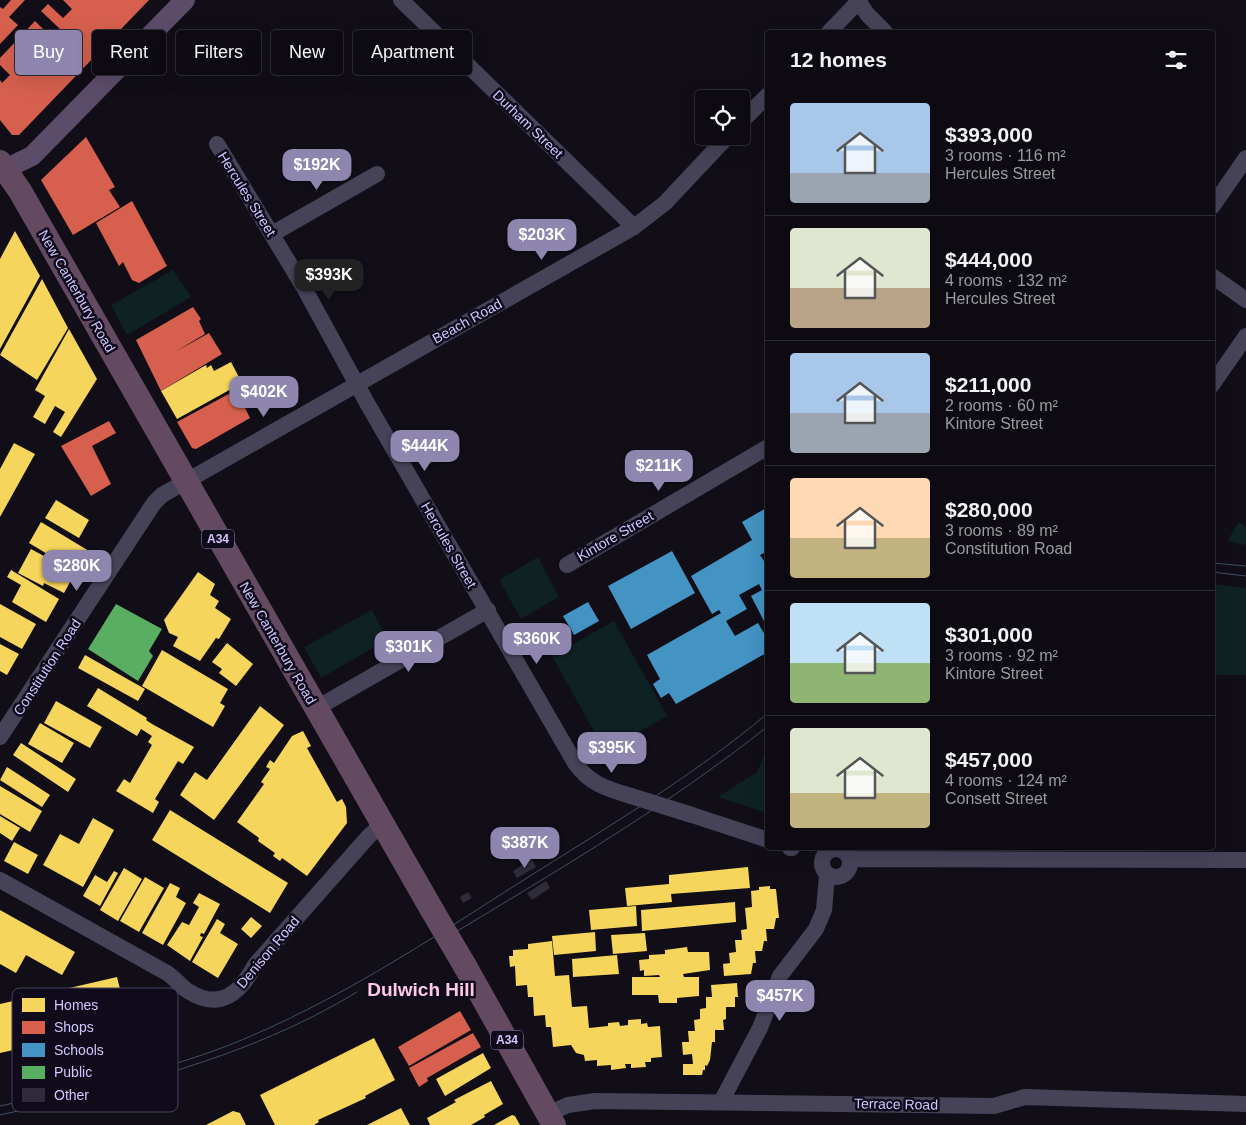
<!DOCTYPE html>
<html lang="en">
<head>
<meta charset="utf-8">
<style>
  body { margin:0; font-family:Arial,sans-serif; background:#1b1820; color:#f1f3f6; height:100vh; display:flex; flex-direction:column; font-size:19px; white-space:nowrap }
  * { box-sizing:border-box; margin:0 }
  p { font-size:16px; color:#9a9a9f }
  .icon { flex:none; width:28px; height:28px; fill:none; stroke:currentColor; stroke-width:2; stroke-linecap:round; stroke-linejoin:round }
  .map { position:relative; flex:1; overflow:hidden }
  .details { position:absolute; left:765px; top:30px; width:450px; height:820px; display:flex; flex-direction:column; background:#0d0a12; border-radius:5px; box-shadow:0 5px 20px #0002,0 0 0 1px #2d2b32 }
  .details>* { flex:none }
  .hud { position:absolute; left:15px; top:30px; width:475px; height:45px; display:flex; gap:10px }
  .fabs { position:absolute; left:695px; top:90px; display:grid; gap:10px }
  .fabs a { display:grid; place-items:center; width:55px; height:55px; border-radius:5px; background:#0d0a12; box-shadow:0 5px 20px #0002,0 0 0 1px #2d2b32; font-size:25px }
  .price { position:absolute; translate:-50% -42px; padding:0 11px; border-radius:10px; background:#8e86ae; color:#fff; font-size:16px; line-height:32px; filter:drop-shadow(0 1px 2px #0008) }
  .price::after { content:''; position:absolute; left:50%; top:30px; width:15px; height:11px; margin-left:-8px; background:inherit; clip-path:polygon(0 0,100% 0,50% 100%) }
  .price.active { background:#222; color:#fff }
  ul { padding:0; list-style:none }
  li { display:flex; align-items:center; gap:15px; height:125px; padding:0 25px }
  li+li { border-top:1px solid #2d2b32 }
  li span { display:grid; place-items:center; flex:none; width:140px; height:100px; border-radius:5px; color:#555 }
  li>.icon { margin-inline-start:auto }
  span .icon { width:60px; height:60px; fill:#fffc; stroke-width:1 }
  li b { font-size:21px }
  h2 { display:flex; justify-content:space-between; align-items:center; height:60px; padding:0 25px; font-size:21px }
  .chip { padding:0 18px; border-radius:5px; background:#0d0a12; box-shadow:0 5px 20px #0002,0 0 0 1px #2d2b32; font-size:18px; line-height:45px }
  .chip.active { background:#8e86ae; color:#fff }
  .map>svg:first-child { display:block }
</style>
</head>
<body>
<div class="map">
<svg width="1246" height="1125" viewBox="0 0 1246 1125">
  <rect width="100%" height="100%" fill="#110e18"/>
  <!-- green -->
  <path fill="#0e2123" d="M173,270L191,297L127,335L111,305Z
    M1239,522L1246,527V545L1227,541Z
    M538,557L559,597L521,619L499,580Z
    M1212,584L1246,588V675H1213Z
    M372,610L387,640L321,678L304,647Z
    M614,621L667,716L605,751L552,656Z
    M767,748V813L718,797L757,772Z"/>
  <!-- homes -->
  <path fill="#f6d55c" d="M15,231L40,276L0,349V259Z
    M42,279L68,328L37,380L0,355Z
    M69,329L97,379L61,437L53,432L65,412L55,406L45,424L33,417L45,396L35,390Z
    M231,362L242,383L177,419L161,391L206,365L207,368L211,365L214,371Z
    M14,443L35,454L0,517V469Z
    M56,500L89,520L79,538L45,518Z
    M41,522L89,551L79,568L66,560L64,564L29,543Z
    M31,549L75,573L64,593L44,583L43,586L18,573Z
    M11,570L59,599L46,622L12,602L21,585L7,577Z
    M198,572L215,584L210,595L219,601L215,608L231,619L219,639L216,638L200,661L173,646L178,637L169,633L164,620Z
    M0,604L36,624L22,649L0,637Z
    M227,643L253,664L236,686L219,673L222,669L212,662Z
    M0,644L19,654L7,675L0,671Z
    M162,650L228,689L220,703L225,706L213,727L142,686Z
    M85,655L145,689L138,701L78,668Z
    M98,688L147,718L146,720L152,724L194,747L183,764L178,761L155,799L159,802L153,813L116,791L124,779L130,783L152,745L148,742L152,736L141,729L137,736L87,706Z
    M56,701L102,727L90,748L44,723Z
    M260,706L284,725L214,820L180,795L195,772L207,780Z
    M40,723L74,743L62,763L28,744Z
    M303,731L311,746L307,748L337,802L342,799L346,807L347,823L307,876L282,858L280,861L273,856L275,853L258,841L259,838L237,822L264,784L261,782L270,769L266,767L270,760L274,763L292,736Z
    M21,743L76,779L68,792L13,755Z
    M7,767L50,795L42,807L0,780Z
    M0,786L42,811L30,832L0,814Z
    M170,810L288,883L270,913L152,840Z
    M0,816L20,828L12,841L0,833Z
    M93,818L114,830L83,887L43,865L60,834L79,844Z
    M14,842L38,855L28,874L4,861Z
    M748,867L750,888L671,894L672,902L627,906L625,888L669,884V875Z
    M124,868L142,879L118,921L100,910Z
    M114,871L118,873L100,906L83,896L95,875L107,882Z
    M145,877L164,888L139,932L120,921Z
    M170,883L180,888L176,897L186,903L163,945L142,933Z
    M770,886V889H776L779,918H776L774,929H766L767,941H764L762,951H755L756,963H753L751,974L724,976L723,964L730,963L729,953L736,952L735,940H742L741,930L747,929L745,908L752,907L751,891L759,890V887Z
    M199,893L220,904L204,934L201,933L200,936L203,937L190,961L167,945L182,922L189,925L199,907L193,903Z
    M735,902L736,922L642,931L641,910Z
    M636,906L637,926L591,930L589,910Z
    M0,910L75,952L62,975L26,955L16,973L0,964Z
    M251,917L262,926L251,938L241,929Z
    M217,919L225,924L220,933L238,944L218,978L192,962Z
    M595,932L596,951L554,955L552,936Z
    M645,933L647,951L613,954L611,935Z
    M552,941L555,976L569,975L572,1007L587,1006L589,1028L608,1026V1023L619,1022L620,1026L628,1025V1020L641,1019V1024L647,1023L648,1027L660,1026L662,1057L651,1058V1062H645L646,1067L631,1068V1064H625L626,1068L611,1070V1065L597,1066V1060L585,1061L584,1055L576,1053L571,1045L553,1047L551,1027H546L545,1015L534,1016L533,997H528L527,985L516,986L515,966L510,967L509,956H513V950L528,949V944Z
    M687,947L688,952H709L710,970L683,974L684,977H699V996L677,998V1003H659L658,995H632V977H660L659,975L644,976V970L640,971L639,960L649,959V955L665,954V950Z
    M617,955L619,974L573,977L572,959Z
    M117,977L122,997L143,992L150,1019L0,1053V1004Z
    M737,983L738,997H735V1007H726V1019L723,1020L724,1030H715V1042H712L710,1060L707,1066L705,1065V1070H703L702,1075H683V1064H693L692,1054L683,1055L682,1042H689L688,1031H695L694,1020L700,1019V1009L706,1008V997H712L711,985Z
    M374,1038L395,1080L365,1096L366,1098L318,1120L319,1122L314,1125H275L260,1095Z
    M483,1053L491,1068L445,1096L436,1079Z
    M491,1081L503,1104L484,1115L485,1117L471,1125H430L427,1118L456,1102L454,1100Z
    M401,1108L410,1125H367Z
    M233,1111L240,1113L246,1125H206Z
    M512,1115L515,1116L520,1125H494Z"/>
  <!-- shops -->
  <path fill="#d6604d" d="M11,0H25L9,17L18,25L0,44V7L3,9Z
    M63,0H149L19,135H12L0,120V80L2,83L10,75L0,65V58L35,21L51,37L60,29L41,11L48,4L63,18L72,9Z
    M86,137L115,187L109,190L120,207L73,235L41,180Z
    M132,201L167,266L139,283L132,280L123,262L119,266L96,223Z
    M193,307L201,319L199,321L205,334L175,352L209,333L222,354L161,391L136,340Z
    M236,390L250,418L196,449L192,448L177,422Z
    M109,421L116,433L92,446L111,484L91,496L61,446Z
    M460,1011L471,1030L409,1066L398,1047Z
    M473,1033L481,1047L427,1078L428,1081L419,1087L409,1068Z"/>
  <!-- schools -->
  <path fill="#4393c3" d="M768,507V551L760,555L768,567V619L764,621L751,596L762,590L759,584L739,595L747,609L726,621L735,636L758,623L768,640V652L676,704L669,693L661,698L653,684L660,679L647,655L721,613L719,610L712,614L691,576L752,540L742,522Z
    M672,551L695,593L631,629L608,586Z
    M588,602L599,621L574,635L563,616Z"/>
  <!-- public -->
  <path fill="#5aae61" d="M116,604L162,629L149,651L153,656L138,681L88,649Z"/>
  <!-- building -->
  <path fill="#2f2b3b" d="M532,859L536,867L517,878L513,871Z
    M546,881L550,888L532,900L527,893Z
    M468,892L472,898L463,903L460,897Z"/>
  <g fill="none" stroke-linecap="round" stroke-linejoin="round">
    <!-- minor -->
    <path stroke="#464359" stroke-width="16" d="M401,0L634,227
      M858,0L867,14L885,32
      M829,32L860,0
      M741,122L768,95
      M217,144L303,286L367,403L575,763C590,784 607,789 631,796
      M1212,207L1246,158
      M272,234L377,174
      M1212,276L1246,300
      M1212,385L1246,336
      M567,565L768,447
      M315,709L488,610
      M0,737L154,503L162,495L634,227L665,203L728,136
      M692,815L768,840
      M790,848H792
      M822 863a14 14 0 1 1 28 0a14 14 0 1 1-28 0Z
      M850,859L1246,860
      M0,880L167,973C175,978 180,986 188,991C219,1011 240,994 255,965L368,837L382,824
      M721,1102L760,1028L780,976L816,929L824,910L827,875
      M548,1114L568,1105L595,1101L994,1106L1025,1097L1246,1104"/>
    <!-- major -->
    <path stroke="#5b4c6a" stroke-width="20" d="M5,169L32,156L185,0"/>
    <!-- highway -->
    <path stroke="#634a60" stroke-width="24" d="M0,162L20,191L432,910
      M465,966L554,1125"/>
    <!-- tram -->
    <path stroke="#3f4f62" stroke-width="1" d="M1212,563L1246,566
      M1212,572L1246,576
      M449,936C557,871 669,805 768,726
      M0,1106C78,1089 158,1073 232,1044C336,1002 428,941 522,881C606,828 692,777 768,713
      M0,1115C124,1087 247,1059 357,992"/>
    <!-- minor-bridge -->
    <path stroke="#464359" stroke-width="16" d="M631,796L692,815"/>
    <!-- highway-bridge -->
    <path stroke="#634a60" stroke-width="24" d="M432,910L465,966"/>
  </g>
  <g text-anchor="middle" stroke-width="5" stroke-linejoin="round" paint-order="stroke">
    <!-- shield labels -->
    <g fill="#0f0b1b" stroke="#978eba" stroke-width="1">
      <rect x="202" y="529.5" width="32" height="19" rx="4"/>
      <rect x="491" y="1030.5" width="32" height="19" rx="4"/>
    </g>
    <g font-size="12" font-weight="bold" fill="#d1c6fe">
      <text x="218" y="543">A34</text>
      <text x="507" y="1044">A34</text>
    </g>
    <!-- street labels -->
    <g font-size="14" fill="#d1c6fe" stroke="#0f0b1b">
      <text transform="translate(528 124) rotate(44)" y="5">Durham Street</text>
      <text transform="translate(247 194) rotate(58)" y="5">Hercules Street</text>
      <text transform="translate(77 291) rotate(60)" y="5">New Canterbury Road</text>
      <text transform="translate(467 321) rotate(-29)" y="5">Beach Road</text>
      <text transform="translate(615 536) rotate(-30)" y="5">Kintore Street</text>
      <text transform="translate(449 545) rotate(60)" y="5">Hercules Street</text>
      <text transform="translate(278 643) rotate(60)" y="5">New Canterbury Road</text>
      <text transform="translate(47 667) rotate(-57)" y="5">Constitution Road</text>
      <text transform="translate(268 952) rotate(-50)" y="5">Denison Road</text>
      <text transform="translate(896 1104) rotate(1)" y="5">Terrace Road</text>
    </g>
    <!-- district labels -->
    <g font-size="19" font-weight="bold" fill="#ffc8e5" stroke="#0f0b1b">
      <text x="421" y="996">Dulwich Hill</text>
    </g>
  </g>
  <!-- legend -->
  <rect x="12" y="988" width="166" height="124" rx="8" fill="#0f0b1b" stroke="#49435f" stroke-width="1"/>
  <rect x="22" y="998" width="23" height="14" fill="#f6d55c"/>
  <rect x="22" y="1021" width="23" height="13" fill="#d6604d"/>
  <rect x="22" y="1043" width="23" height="14" fill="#4393c3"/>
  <rect x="22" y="1066" width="23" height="13" fill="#5aae61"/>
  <rect x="22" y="1088" width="23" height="14" fill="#2f2b3b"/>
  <g font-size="14" fill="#d1c6fe">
    <text x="54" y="1010">Homes</text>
    <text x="54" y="1032">Shops</text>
    <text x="54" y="1055">Schools</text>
    <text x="54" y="1077">Public</text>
    <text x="54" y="1100">Other</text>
  </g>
</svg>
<div class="fabs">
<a><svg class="icon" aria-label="locate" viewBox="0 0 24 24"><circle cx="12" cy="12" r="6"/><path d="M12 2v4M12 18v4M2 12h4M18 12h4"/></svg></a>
</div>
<b class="price" style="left:317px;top:191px">$192K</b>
<b class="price" style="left:542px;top:261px">$203K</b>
<b class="price active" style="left:329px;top:301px">$393K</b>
<b class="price" style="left:264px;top:418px">$402K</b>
<b class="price" style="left:425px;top:472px">$444K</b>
<b class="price" style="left:659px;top:492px">$211K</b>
<b class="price" style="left:77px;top:592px">$280K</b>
<b class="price" style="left:537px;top:665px">$360K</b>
<b class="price" style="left:409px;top:673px">$301K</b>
<b class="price" style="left:612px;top:774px">$395K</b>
<b class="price" style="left:525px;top:869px">$387K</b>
<b class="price" style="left:780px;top:1022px">$457K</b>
<div class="hud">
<a class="chip active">Buy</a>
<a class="chip">Rent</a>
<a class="chip">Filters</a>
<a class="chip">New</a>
<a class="chip">Apartment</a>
</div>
<section class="details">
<h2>12 homes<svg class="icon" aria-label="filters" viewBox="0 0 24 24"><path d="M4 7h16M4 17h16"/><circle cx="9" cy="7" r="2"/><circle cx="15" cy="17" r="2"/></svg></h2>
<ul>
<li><span style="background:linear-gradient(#a9c7e8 70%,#9aa5b1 0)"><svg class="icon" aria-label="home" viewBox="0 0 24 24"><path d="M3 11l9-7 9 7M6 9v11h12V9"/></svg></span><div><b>$393,000</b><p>3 rooms · 116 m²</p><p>Hercules Street</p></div></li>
<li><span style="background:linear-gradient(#dfe7d0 60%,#b9a48a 0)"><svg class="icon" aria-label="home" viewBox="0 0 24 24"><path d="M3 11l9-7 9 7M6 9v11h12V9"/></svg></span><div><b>$444,000</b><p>4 rooms · 132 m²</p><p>Hercules Street</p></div></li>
<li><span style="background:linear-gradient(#a9c7e8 60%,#9aa5b1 0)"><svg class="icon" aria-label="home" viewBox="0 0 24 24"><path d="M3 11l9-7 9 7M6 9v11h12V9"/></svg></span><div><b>$211,000</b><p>2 rooms · 60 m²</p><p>Kintore Street</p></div></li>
<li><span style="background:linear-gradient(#ffd9b3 60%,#c2b280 0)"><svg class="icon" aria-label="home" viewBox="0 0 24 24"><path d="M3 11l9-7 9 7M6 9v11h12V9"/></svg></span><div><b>$280,000</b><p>3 rooms · 89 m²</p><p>Constitution Road</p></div></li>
<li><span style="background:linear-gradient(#bfe0f5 60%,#8fb573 0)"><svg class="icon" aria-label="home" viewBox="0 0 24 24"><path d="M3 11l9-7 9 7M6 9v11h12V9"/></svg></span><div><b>$301,000</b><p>3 rooms · 92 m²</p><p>Kintore Street</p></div></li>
<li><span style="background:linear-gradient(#dfe7d0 65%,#c2b280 0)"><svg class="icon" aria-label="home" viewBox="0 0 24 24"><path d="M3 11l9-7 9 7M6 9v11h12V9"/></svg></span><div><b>$457,000</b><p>4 rooms · 124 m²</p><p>Consett Street</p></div></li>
</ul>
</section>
</div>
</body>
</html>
